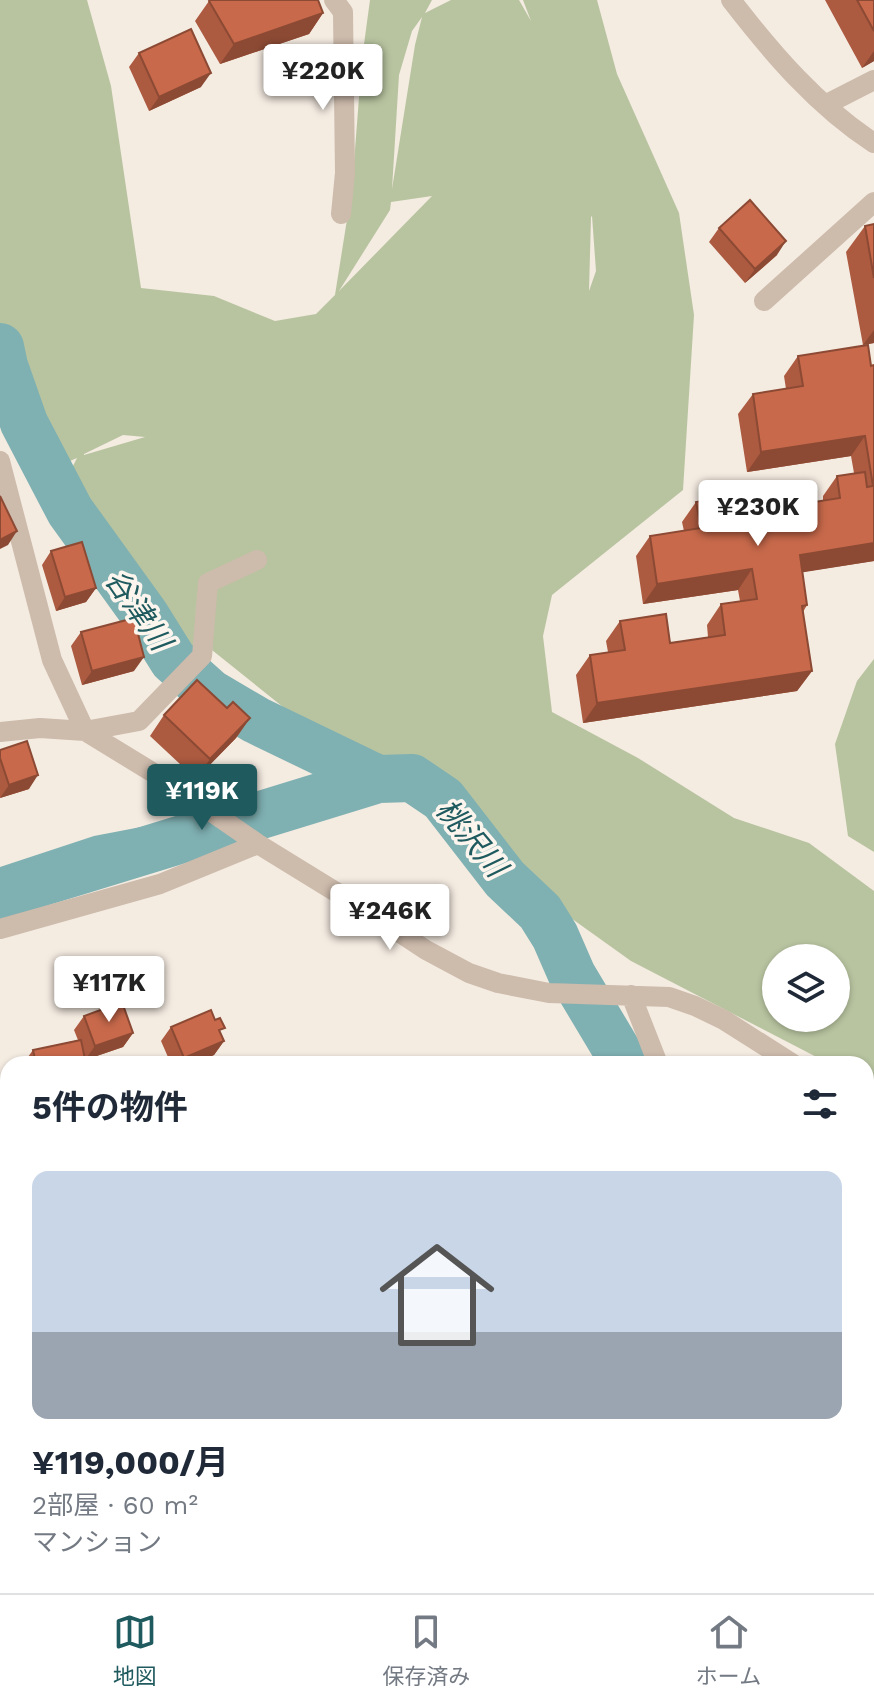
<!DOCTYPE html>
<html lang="ja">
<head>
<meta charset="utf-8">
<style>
  body { margin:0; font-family:"Work Sans","Noto Sans JP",sans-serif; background:#f2f2f3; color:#1f2937; height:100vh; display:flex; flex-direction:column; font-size:30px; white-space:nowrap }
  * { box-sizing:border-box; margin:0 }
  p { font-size:26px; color:#747a83 }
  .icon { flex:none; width:44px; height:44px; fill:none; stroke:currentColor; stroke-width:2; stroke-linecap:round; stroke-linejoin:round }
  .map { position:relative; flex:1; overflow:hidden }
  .drawer { position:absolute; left:0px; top:1056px; width:874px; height:538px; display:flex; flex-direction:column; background:#fff; border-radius:24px 24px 0 0; box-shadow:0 2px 6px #0004 }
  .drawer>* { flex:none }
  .buttons { position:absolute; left:762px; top:944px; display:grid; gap:16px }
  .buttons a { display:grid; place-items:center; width:88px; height:88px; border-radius:50%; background:#fff; box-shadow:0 2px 6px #0004; font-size:40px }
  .price { position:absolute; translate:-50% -68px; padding:0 18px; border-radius:8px; background:#fff; color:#222; font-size:26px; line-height:52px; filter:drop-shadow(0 2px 4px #0008) }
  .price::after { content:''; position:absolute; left:50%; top:48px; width:24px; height:18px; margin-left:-12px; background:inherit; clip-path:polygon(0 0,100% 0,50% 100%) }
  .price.current { background:#1f5a5e; color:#fff }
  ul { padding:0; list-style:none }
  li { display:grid; align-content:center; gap:16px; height:424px; padding:0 32px }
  li span { display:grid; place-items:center; height:248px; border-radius:16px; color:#555 }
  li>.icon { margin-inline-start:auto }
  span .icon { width:144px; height:144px; fill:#fffc; stroke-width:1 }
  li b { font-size:34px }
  h2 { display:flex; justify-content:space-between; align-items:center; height:96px; padding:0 32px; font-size:34px }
  .tabs { display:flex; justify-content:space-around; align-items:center; height:112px; border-top:2px solid #e0e1e3; background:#fff; font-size:22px; color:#747a83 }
  .tabs a { display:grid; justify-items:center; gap:4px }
  .tabs .current { color:#1f5a5e }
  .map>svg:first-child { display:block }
</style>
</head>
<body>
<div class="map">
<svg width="874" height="1593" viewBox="0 0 874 1593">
  <rect width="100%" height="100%" fill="#f4ebe1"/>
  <!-- green -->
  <path fill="#b8c4a0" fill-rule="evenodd" d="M0,0H87L111,86L141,288L214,296L275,321L316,314L335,295L352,188L362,59L370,0H432L425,13L451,0H519L531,21L523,0H597L617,74L679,213L694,315L683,490L552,595L543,636L552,712L638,758L734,818L809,843L874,891V1087L866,1083V1064H830L631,961L490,860L452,783L338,751L197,638L191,649L126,563L69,474L77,458L70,461L48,441L2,354L0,335ZM422,17L415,45L392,189L399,75L412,31ZM432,196L339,291L390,210L391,202ZM592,216L596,271L589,291L591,217ZM123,435L145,437L84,455V454ZM776,958H836V1018H776Z
    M874,659V852L848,836L835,744L857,681Z"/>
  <!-- water -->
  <path fill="#7fb0b2" d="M188,818L193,824L111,841L0,877V867L94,836Z"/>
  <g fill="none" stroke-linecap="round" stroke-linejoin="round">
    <!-- river -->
    <path stroke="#7fb0b2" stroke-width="48" d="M0,347L4,366L24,423L70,511L145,615L173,660L210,693L256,720L378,779
      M0,895L378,779L412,778L443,799L505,879L540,912L555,936L572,975L618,1052L622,1064"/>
    <!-- minor -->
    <path stroke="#cdbbac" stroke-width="20" d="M334,0L343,12L345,173L341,214
      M731,0C772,53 817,106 874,143
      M825,105L874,80
      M764,301L874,202
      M0,461L52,660L85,731L139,721L202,656L208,583L257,560
      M0,732L40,728L85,731L170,783L258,844L362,908L426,950L469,973L498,983L549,993L669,997L695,1006L724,1020L793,1064
      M0,929L160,884L258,844
      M631,995L658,1064
      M866,1110L874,1116
      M866,1194L874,1184
      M0,1235L8,1234
      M0,1344L8,1351
      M487,1586L494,1593
      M720,1586L722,1593
      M596,1593L600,1586"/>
    <!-- highway -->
    <path stroke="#5c4a42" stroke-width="24" d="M866,1242L874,1232
      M866,1301L874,1291
      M619,1593L623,1586
      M663,1593L666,1586"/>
  </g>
  <!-- wall -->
  <path fill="#ac5a40" d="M825,0H874V61L862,68Z
    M209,1L323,13L309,34L220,64L195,21Z
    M139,53L201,87L149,111L129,67Z
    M874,224V343L863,345L846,252L865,226Z
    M719,228L777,255L745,283L709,242Z
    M798,356L874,365V561L802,572L807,605L803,612L812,671L797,691L583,723L576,675L590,655L608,652L606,641L620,621L670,643L708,637L707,625L721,604L740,601L738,590L643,604L636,556L650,536L684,531L682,522L696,502L757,511L823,501V496L837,476L854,473L851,456L747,472L738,414L753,394L786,389L784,376Z
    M51,551L96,588L86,602L56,611L42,565Z
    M81,632L134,671L82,685L71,646Z
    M227,708L250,718L236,738L196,779L150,736L164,715Z
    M0,750L29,789L0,798Z
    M84,1016L133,1033L123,1047L85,1060L86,1064H23L33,1050L78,1040L74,1030Z
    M171,1027L221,1034L224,1041L214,1055L193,1064H171L161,1041Z
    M750,1586H791L787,1591L780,1593H752Z"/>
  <!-- shaded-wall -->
  <path fill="#8c4a34" d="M323,13L309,34L220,64L234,44Z
    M874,51V61L862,68Z
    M211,73L201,87L149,111L159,97Z
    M786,241L777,255L745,283L755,269Z
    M874,330V343L863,345Z
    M865,436L851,456L747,472L761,452Z
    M17,531L8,545L0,549V540Z
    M874,543V561L786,575L800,555Z
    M752,569L738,590L643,604L657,584Z
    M96,588L86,602L56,611L65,597Z
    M144,657L134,671L82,685L92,671Z
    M812,671L797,691L583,723L597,703Z
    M250,718L236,738L196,779L210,759Z
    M38,775L29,789L0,798L9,785Z
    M133,1033L123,1047L85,1060L95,1046Z
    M224,1041L214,1055L193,1064H179L184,1058Z
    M866,1477L874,1479V1503L866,1501Z
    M764,1586H791L787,1591L780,1593H758Z"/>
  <!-- building -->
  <path fill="#c8694b" stroke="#8c4a34" stroke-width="2" d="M210,0H318L323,13L234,44L209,1Z
    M857,0H874V31Z
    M191,29L211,73L159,97L139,53Z
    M750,200L786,241L755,269L719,228Z
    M874,224V278L865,226Z
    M868,345L871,366L874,365V543L800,555L807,605L802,606L812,671L597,703L590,655L625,650L620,621L666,614L670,643L725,635L721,604L757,599L752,569L657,584L650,536L701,528L696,502L716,499L717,505L755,500L757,511L840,498L837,476L865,472L867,487L873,486L865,436L761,452L753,394L803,386L798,356Z
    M0,496L17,531L0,540Z
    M82,542L96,588L65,597L51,551Z
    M134,618L144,657L92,671L81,632Z
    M197,680L227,708L233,702L250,718L210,759L164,715Z
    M27,741L38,775L9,785L0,758V750Z
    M122,1002L133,1033L95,1046L84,1016Z
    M211,1010L215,1020L220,1018L225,1028L219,1030L224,1041L184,1058L171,1027Z
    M81,1040L86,1064H36L33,1050Z
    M0,1357L8,1363V1382L0,1391Z
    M866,1433L874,1436V1479L866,1477Z"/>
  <g text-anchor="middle" stroke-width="7" stroke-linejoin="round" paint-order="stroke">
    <!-- water labels -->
    <g font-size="30" font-style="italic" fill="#1f5a5e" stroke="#fbf5ee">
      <text transform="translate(138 610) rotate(55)" y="10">谷津川</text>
      <text transform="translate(471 838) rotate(50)" y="10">桃沢川</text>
    </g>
  </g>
</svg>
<div class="buttons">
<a><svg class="icon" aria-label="layers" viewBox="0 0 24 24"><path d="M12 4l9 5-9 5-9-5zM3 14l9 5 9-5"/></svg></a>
</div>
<b class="price" style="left:323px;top:112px">¥220K</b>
<b class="price" style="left:758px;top:548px">¥230K</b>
<b class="price current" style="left:202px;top:832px">¥119K</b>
<b class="price" style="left:390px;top:952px">¥246K</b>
<b class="price" style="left:109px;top:1024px">¥117K</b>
<section class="drawer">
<h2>5件の物件<svg class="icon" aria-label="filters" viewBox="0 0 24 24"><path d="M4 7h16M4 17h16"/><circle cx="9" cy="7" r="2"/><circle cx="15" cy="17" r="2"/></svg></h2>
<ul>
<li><span style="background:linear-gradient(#c9d6e8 65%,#9aa5b1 0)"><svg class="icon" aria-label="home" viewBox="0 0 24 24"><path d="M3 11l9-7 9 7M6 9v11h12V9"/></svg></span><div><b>¥119,000/月</b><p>2部屋 · 60 m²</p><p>マンション</p></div></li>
</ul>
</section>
</div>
<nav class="tabs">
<a class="current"><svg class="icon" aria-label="map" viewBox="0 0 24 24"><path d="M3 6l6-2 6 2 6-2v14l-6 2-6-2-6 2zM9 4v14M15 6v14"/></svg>地図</a>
<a><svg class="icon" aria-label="saved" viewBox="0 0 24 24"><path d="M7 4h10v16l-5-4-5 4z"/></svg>保存済み</a>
<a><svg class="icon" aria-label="home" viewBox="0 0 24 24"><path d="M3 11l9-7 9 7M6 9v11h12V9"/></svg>ホーム</a>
</nav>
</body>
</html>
